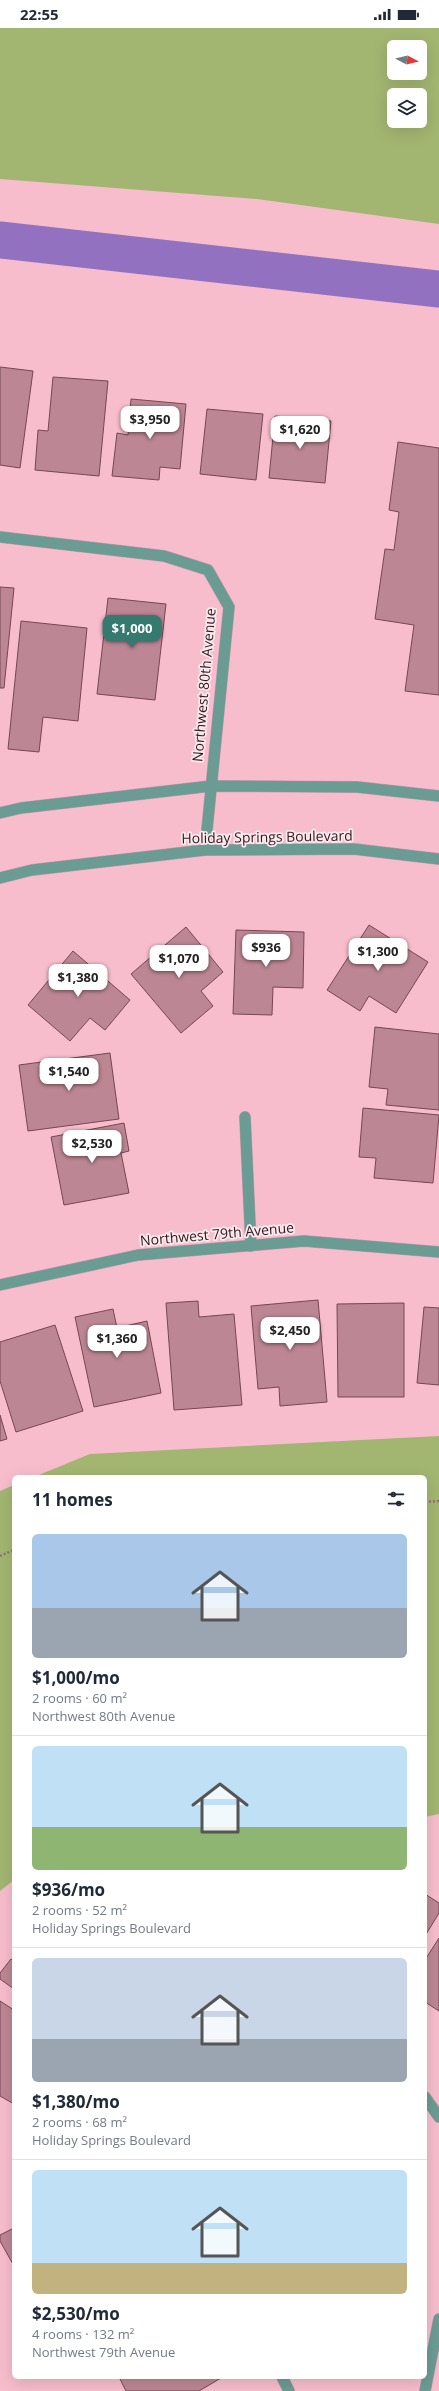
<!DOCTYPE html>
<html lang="en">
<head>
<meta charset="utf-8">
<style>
  body { margin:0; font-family:"Open Sans",sans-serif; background:#f2f2f3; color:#1f2937; height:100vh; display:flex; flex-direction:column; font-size:15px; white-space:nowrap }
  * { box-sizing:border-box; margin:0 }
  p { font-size:13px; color:#747a83 }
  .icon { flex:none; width:22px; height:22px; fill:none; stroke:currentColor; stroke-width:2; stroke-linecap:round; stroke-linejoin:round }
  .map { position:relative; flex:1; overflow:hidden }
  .details { position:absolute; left:12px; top:1447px; width:415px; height:904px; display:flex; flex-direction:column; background:#fff; border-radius:6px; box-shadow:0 4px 16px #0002 }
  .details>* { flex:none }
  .needle { width:26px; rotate:97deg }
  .controls { position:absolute; left:387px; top:12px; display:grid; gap:8px }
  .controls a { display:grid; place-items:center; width:40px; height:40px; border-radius:6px; background:#fff; box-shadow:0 4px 16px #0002; font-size:20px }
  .price { position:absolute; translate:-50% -34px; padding:0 9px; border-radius:8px; background:#fff; color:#222; font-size:13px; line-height:26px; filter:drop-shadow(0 1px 2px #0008) }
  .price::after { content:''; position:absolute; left:50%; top:24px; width:12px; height:9px; margin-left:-6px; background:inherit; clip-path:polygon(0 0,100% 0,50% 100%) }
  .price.active { background:#357a6f; color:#fff }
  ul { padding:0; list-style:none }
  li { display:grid; align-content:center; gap:8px; height:212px; padding:0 20px }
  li+li { border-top:1px solid #e0e1e3 }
  li span { display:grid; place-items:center; height:124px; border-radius:6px; color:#555 }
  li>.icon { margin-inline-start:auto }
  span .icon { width:72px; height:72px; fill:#fffc; stroke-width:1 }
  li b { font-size:17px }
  h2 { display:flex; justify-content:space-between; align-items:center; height:48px; padding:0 20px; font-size:17px }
  .status { display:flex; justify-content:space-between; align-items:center; height:28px; padding:0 20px; background:#fff; direction:ltr }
  .status svg { height:11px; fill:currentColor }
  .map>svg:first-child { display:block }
</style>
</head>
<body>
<div class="status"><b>22:55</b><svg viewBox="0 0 49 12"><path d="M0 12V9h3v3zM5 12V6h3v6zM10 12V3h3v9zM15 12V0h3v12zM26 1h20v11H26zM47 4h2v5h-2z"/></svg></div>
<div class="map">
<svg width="439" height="2363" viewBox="0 0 439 2363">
  <rect width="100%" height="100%" fill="#f7bdcc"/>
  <!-- green -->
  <path fill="#a2b671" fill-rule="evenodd" d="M0,0H439V196L257,171L0,151ZM394,19H420V45H394ZM394,67H420V93H394Z
    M439,1408V1786L425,1789V1449H34L90,1426Z
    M14,1457V1852L0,1863V1463Z"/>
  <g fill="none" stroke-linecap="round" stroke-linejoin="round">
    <!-- canal -->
    <path stroke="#9272c0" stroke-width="37" d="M0,212L439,261"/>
  </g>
  <!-- building -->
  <path fill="#bd8694" stroke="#774654" d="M0,339L33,343L20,440L0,437Z
    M53,349L108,353L99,448L35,442L38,402L48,403Z
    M131,371L186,376L180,441L160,439L159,452L112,448L117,405L128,407Z
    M207,381L263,386L256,452L200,446Z
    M275,388L331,393L325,455L269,450Z
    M398,414L439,420V667L405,663L414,597L375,591L385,521L394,522L399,484L389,482Z
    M0,559L14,560L4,660H0Z
    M108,570L166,576L155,672L97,666Z
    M21,593L87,600L78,693L43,689L39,724L8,721Z
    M369,897L428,934L396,985L369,968L360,983L327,962Z
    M186,899L223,944L201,963L213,978L181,1005L131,946Z
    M236,902L304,904L303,960L273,959L272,987L233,986Z
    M73,923L130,972L105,1002L90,990L70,1013L28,977Z
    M375,999L439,1006V1082L386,1077L388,1061L369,1059Z
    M110,1025L119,1091L28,1103L19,1037Z
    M363,1080L439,1087L433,1155L374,1150L376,1130L359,1129Z
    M124,1095L129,1123L121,1125L129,1165L64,1177L51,1109Z
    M318,1272L327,1374L280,1378L279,1359L258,1361L251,1278Z
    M198,1273L199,1289L234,1286L242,1377L174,1382L166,1275Z
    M404,1275V1369H338L337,1276Z
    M424,1279L439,1280V1357L417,1355Z
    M113,1281L117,1300L147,1293L161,1365L94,1379L75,1289Z
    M55,1297L83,1383L16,1404L0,1353V1314Z
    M0,1387L7,1411L0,1413Z
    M425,1866L439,1875V1885L425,1908Z
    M439,1910V1983L425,1974V1932Z
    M11,1931L14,1933V1961L0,1951V1945Z
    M0,1973L14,1982V2076L0,2068Z
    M14,2200V2238L0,2213V2207Z
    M119,2349H221V2350L199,2363H126Z"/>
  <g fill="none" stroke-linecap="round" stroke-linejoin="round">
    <!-- minor casing -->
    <g stroke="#cf9ca9" stroke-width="12">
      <path id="minor" d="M0,509L164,528L208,542L229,579L205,822
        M245,1089L251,1218
        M0,1257L138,1227L304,1213L439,1224
        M425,2069L439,2089
        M282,2349L289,2363
        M425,2363L439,2291"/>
    </g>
    <!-- tertiary casing -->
    <g stroke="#cf9ca9" stroke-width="12">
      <path id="tertiary" d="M0,785L21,780L211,758L357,759L439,768
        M0,850L32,842L205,822L354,821L439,831"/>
    </g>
    <!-- path -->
    <path stroke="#966e79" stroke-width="2.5" stroke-dasharray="2 2" stroke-linecap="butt" d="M425,1474L439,1473
      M0,1528L14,1522"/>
    <!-- minor -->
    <use href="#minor" stroke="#6b9c93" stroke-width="11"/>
    <!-- tertiary -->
    <use href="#tertiary" stroke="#6b9c93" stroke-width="11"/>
  </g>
  <g text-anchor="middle" stroke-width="3.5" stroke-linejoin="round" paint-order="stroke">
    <!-- street labels -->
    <g font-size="14" fill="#2d181e" stroke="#fdeaef">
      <text transform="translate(204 657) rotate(-85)" y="5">Northwest 80th Avenue</text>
      <text transform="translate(267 809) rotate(-1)" y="5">Holiday Springs Boulevard</text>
      <text transform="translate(217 1206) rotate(-5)" y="5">Northwest 79th Avenue</text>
    </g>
  </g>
</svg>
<div class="controls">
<a><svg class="needle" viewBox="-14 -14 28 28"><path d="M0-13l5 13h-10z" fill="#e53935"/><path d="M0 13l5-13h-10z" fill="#747a83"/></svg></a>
<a><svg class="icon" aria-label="layers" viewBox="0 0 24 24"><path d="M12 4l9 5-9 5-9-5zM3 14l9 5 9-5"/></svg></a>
</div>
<b class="price" style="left:150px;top:412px">$3,950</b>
<b class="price" style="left:300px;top:422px">$1,620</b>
<b class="price active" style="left:132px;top:621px">$1,000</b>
<b class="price" style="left:266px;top:940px">$936</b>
<b class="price" style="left:378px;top:944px">$1,300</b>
<b class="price" style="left:179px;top:951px">$1,070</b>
<b class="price" style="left:78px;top:970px">$1,380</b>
<b class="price" style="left:69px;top:1064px">$1,540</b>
<b class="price" style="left:92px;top:1136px">$2,530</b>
<b class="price" style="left:290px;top:1323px">$2,450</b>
<b class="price" style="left:117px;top:1331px">$1,360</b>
<section class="details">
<h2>11 homes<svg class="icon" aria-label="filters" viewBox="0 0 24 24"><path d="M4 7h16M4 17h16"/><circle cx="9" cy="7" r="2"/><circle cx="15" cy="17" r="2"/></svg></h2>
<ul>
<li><span style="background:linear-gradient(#a9c7e8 60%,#9aa5b1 0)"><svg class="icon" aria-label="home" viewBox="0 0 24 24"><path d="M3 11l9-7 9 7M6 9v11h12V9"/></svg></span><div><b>$1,000/mo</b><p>2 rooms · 60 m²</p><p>Northwest 80th Avenue</p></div></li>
<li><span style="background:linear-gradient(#bfe0f5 65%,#8fb573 0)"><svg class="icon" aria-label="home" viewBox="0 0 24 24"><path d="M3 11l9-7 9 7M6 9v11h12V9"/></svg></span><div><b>$936/mo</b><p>2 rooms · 52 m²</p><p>Holiday Springs Boulevard</p></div></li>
<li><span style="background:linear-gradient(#c9d6e8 65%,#9aa5b1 0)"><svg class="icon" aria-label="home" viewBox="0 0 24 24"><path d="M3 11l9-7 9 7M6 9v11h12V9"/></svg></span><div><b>$1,380/mo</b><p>2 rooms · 68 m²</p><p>Holiday Springs Boulevard</p></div></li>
<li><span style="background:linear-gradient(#bfe0f5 75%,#c2b280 0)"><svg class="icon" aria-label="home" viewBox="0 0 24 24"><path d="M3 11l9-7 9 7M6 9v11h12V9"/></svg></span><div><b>$2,530/mo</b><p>4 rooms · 132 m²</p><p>Northwest 79th Avenue</p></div></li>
</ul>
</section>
</div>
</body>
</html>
